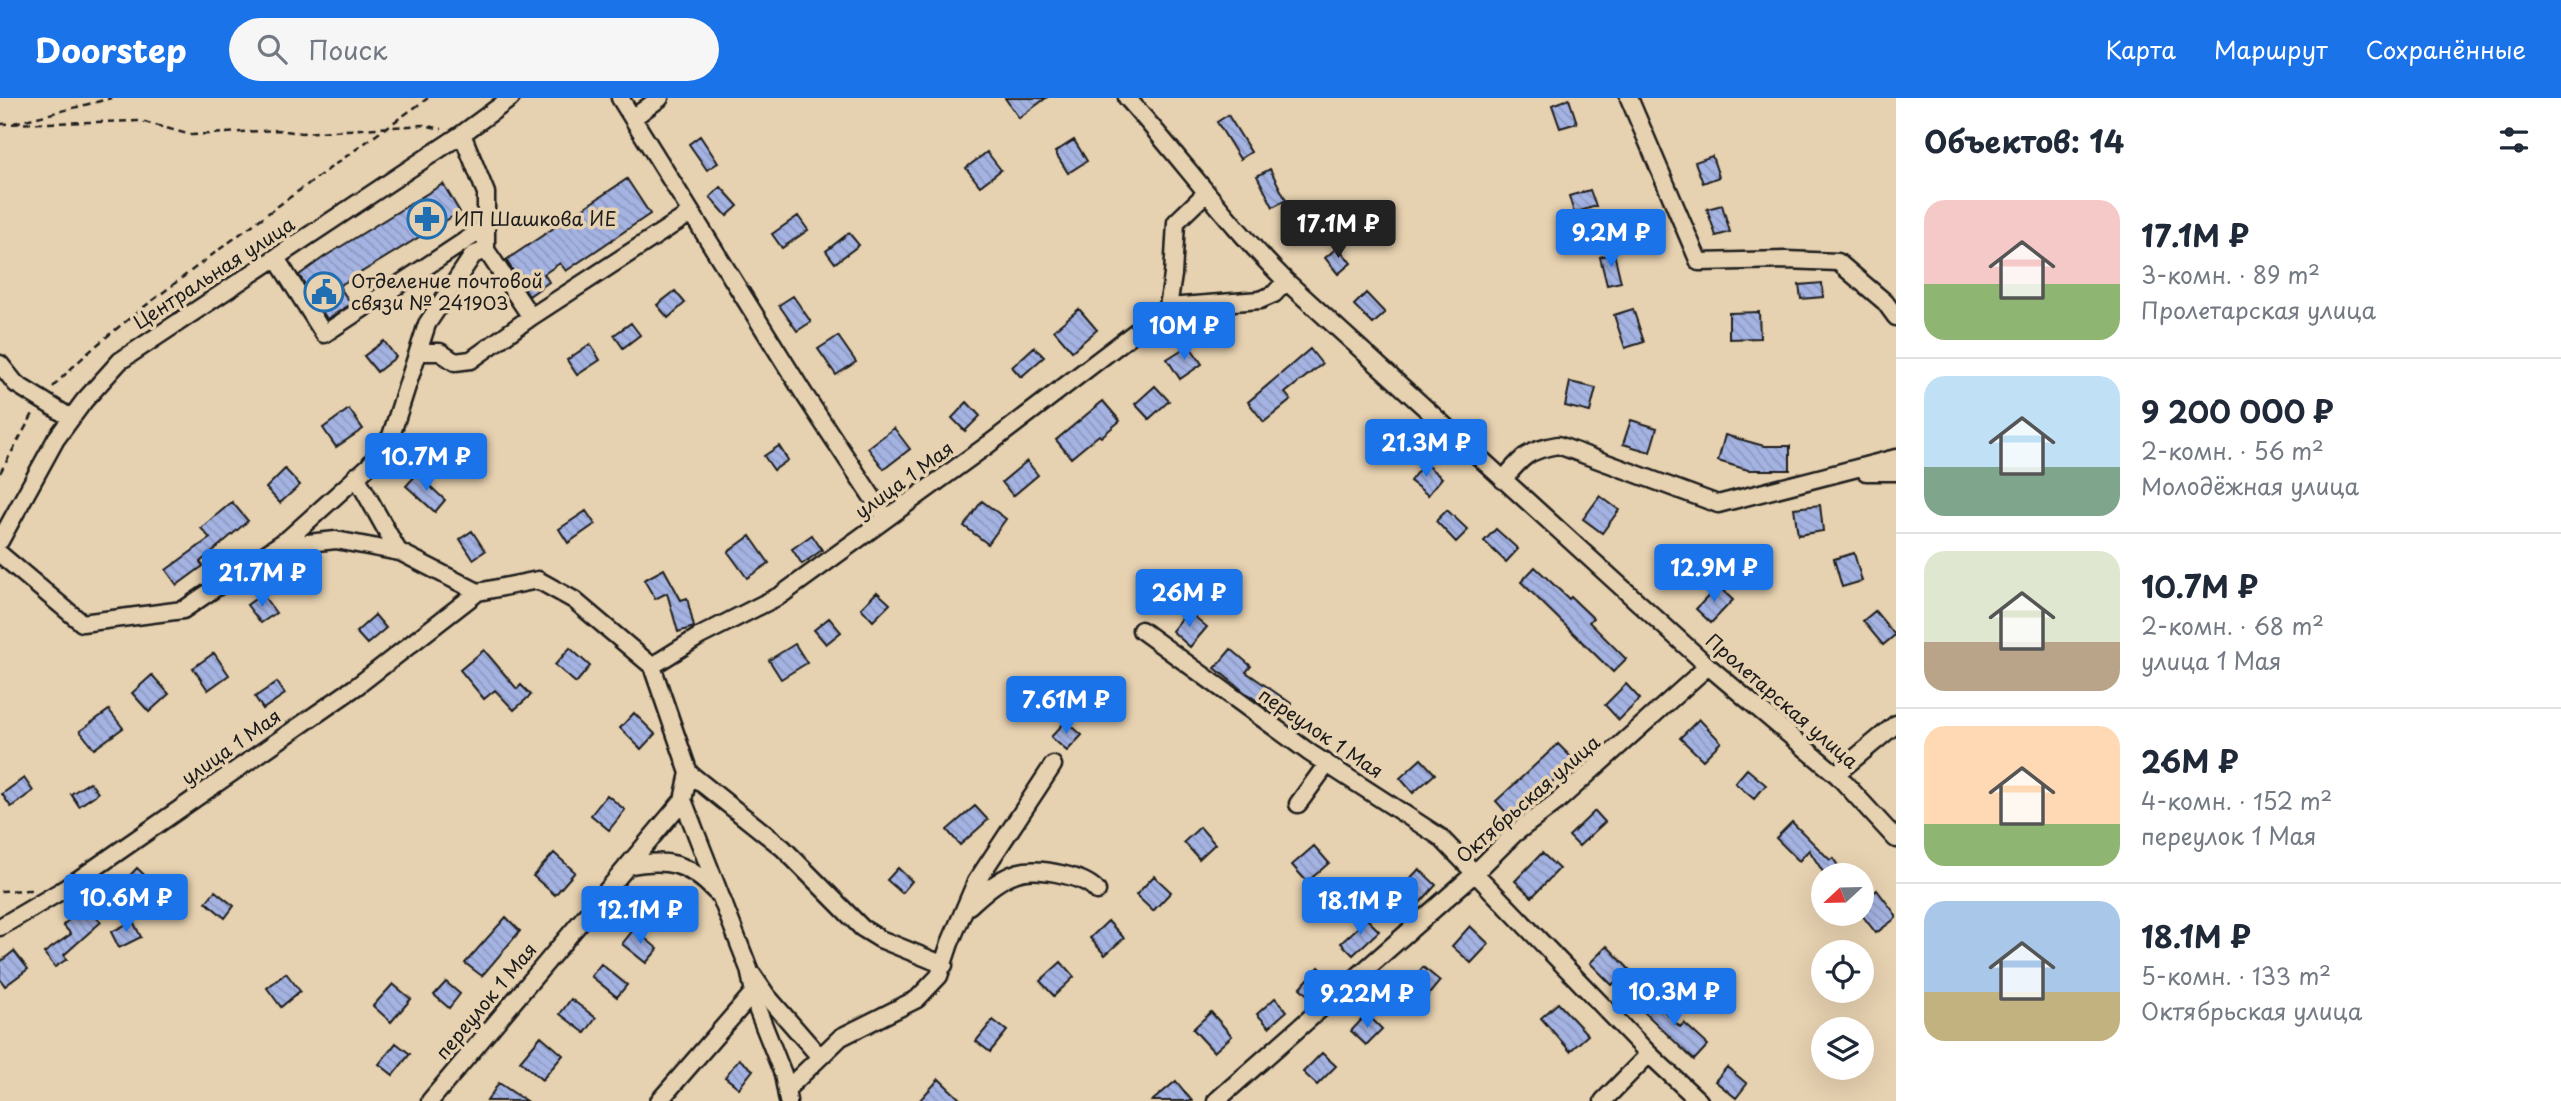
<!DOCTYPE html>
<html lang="ru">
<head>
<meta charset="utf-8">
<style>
  body { margin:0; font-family:"Playpen Sans",sans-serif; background:#f6f6f7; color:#1f2937; height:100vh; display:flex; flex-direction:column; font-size:26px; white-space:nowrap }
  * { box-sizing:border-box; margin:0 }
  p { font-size:23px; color:#747a83 }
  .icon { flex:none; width:38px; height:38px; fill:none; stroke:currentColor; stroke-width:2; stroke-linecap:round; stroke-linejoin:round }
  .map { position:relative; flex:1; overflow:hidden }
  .details { display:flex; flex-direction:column; background:#fff; width:665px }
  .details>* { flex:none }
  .needle { width:46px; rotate:248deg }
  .tools { position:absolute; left:1811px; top:765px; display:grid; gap:14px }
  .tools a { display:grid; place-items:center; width:63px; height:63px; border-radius:50%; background:#fff; box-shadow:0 7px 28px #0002; font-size:35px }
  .price { position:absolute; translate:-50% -60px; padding:0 16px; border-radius:7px; background:#1a73e8; color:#fff; font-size:23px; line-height:46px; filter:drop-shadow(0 2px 4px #0008) }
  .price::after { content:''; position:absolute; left:50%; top:42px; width:21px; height:16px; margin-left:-10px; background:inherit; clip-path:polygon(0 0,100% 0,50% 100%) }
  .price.on { background:#222; color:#fff }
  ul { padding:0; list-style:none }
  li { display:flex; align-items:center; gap:21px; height:175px; padding:0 28px }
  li+li { border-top:2px solid #e0e1e3 }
  li span { display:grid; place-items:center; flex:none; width:196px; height:140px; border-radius:21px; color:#555 }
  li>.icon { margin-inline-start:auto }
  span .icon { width:84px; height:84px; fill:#fffc; stroke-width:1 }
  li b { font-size:30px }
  h2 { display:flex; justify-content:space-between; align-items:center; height:84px; padding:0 28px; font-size:30px }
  header { display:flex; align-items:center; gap:42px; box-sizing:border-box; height:98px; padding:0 35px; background:#1a73e8; color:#fff }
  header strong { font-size:33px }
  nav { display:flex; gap:38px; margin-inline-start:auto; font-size:24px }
  .search { width:490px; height:63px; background:#f6f6f7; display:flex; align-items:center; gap:18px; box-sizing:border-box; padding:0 24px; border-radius:38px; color:#747a83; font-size:26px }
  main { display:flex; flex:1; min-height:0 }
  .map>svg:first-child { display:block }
</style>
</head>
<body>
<header>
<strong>Doorstep</strong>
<div class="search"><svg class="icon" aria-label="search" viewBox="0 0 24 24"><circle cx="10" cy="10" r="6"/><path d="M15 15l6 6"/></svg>Поиск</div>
<nav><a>Карта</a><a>Маршрут</a><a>Сохранённые</a></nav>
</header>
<main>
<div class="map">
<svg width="1896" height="1003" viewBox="0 0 1896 1003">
  <defs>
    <pattern id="building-back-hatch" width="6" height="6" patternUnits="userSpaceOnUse" patternTransform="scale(1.75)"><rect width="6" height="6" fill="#a4b3e2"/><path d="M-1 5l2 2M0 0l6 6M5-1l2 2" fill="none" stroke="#8d99c1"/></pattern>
  </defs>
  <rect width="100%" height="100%" fill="#e6d1b0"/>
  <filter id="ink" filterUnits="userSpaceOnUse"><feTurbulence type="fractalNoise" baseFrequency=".0143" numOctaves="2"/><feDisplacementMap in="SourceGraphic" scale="14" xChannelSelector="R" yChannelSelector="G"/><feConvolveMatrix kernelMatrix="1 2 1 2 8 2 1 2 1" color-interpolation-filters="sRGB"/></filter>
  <g filter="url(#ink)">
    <!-- building -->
    <path fill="url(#building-back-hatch)" stroke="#1c1c1c" stroke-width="2" d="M1005,0H1046L1019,20Z
      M1569,1L1577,25L1560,30L1552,7Z
      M1228,17L1251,54L1240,61L1217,24Z
      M700,38L718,65L707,72L689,46Z
      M1074,42L1087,63L1068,75L1055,54Z
      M987,54L1001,72L980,88L966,70Z
      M1712,58L1719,79L1703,85L1695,64Z
      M1270,71L1286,102L1273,109L1257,78Z
      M627,81L650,116L566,173L560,165L544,176L549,184L529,198L506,162Z
      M443,86L460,114L339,188L351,206L327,221L299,177L324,159Z
      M721,89L738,108L727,118L710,99Z
      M1590,92L1596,108L1574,115L1569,98Z
      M1722,107L1730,134L1716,138L1707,111Z
      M1314,108L1329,125L1314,138L1299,120Z
      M798,118L808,132L782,150L772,136Z
      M849,135L859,147L835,165L826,153Z
      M1338,149L1351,165L1338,176L1325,160Z
      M1614,155L1621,184L1607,187L1600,159Z
      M1822,185L1823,199L1801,201L1799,187Z
      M675,193L685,205L668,220L657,207Z
      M1366,195L1385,215L1373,226L1354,207Z
      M793,198L811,224L797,233L779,207Z
      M1079,211L1097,232L1072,253L1054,232Z
      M1633,211L1644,244L1625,250L1614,217Z
      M1759,214L1760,240L1729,241V215Z
      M631,225L640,237L623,250L614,237Z
      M838,238L856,264L836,277L818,251Z
      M384,243L396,259L377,274L364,258Z
      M590,246L600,262L577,277L567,262Z
      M1189,247L1202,266L1180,281L1167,261Z
      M1034,249L1044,259L1021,279L1012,269Z
      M1310,251L1322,266L1285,295L1291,302L1264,324L1248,304Z
      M1570,284L1596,290L1590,314L1565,308Z
      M1155,288L1169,303L1149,321L1135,306Z
      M1103,303L1120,323L1101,339L1099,337L1071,360L1056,342Z
      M967,304L980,318L965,333L952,320Z
      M349,311L363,331L336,349L323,330Z
      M1631,322L1657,330L1650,354L1623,346Z
      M894,330L910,351L884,371L868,350Z
      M1725,337L1764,348H1790V372H1748L1718,363Z
      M779,348L788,362L774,372L764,358Z
      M1027,363L1038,377L1013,398L1002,384Z
      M1424,365L1442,380L1428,397L1410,383Z
      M285,371L300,387L280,405L266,390Z
      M417,376L445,402L435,414L406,388Z
      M1600,398L1619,412L1602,435L1583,421Z
      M982,403L1006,421L988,446L964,428Z
      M232,404L248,423L200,464L203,468L177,487L166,472L210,440L201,430Z
      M1820,407L1823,433L1798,437L1794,410Z
      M1447,412L1468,432L1456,444L1436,423Z
      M586,413L595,426L568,445L559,431Z
      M1496,431L1518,451L1506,464L1484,443Z
      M472,433L485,453L473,461L460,441Z
      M812,437L822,452L802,466L792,451Z
      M750,438L769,465L747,480L728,454Z
      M1854,455L1862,483L1842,489L1834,461Z
      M1535,469L1569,501L1571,499L1593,520L1589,524L1626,561L1613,574L1521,484Z
      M664,471L681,502L687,500L694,529L678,534L667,495L655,501L644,482Z
      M1718,488L1733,502L1711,525L1696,511Z
      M877,494L890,506L873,523L861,510Z
      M262,496L276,515L261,525L247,507Z
      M1188,513L1207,529L1190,549L1172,533Z
      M1875,513L1895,537L1883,547L1863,523Z
      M375,517L386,530L367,546L356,534Z
      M829,520L841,534L826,546L814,532Z
      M795,546L807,565L781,581L769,562Z
      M570,550L590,568L576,585L555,567Z
      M1231,551L1251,568L1246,574L1292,606L1282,620L1243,593L1215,570Z
      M484,552L517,591L521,587L531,597L514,612L495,592L484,601L460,572Z
      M214,555L229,577L208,592L193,570Z
      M152,577L169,596L149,614L132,595Z
      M277,584L285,596L263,611L255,599Z
      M1626,586L1640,601L1619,622L1605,607Z
      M109,612L123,630L94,651L80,633Z
      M634,615L655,636L641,651L620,630Z
      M1699,621L1721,644L1703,662L1680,640Z
      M1066,623L1082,637L1067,653L1051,639Z
      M1558,646L1575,663L1512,721L1496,703Z
      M1421,661L1435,676L1413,695L1400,680Z
      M1747,671L1766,687L1754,701L1735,685Z
      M24,680L33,693L11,709L2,696Z
      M90,684L98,695L79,708L71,696Z
      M607,697L625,712L609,732L591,717Z
      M975,708L988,722L960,747L947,732Z
      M1595,713L1605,724L1579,748L1569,738Z
      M1792,724L1830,762L1833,760L1844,777H1825L1809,752L1799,763L1776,740Z
      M1200,729L1215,746L1199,761L1184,744Z
      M1314,748L1329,765L1307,784L1292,767Z
      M554,755L575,774L555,797L533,778Z
      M1542,755L1559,771L1532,799L1515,783Z
      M137,770L157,789L140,807L120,788Z
      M898,770L912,783L902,795L887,782Z
      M1419,771L1436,787L1410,816L1392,800Z
      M1154,778L1171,794L1153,813L1136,797Z
      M1877,792L1896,817V820L1876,835L1862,817V804Z
      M215,793L234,808L225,820L206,804Z
      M85,807L101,824L64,857L67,861L55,869L44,855L71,836L63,827Z
      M506,819L520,833L482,878L465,865Z
      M1367,821L1379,833L1353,857L1341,845Z
      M133,823L141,839L119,850L111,834Z
      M1108,823L1124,840L1105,857L1090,840Z
      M1470,828L1489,846L1471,865L1452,848Z
      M634,831L658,851L646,865L622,846Z
      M1607,848L1629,871L1612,887L1590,865Z
      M14,853L28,871L5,888L0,881V864Z
      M1061,864L1074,879L1054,898L1040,883Z
      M601,866L627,887L617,899L591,878Z
      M1319,869L1332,881L1313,902L1300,890Z
      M1423,869L1440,883L1415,913L1398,899Z
      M286,875L300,893L281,909L267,890Z
      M446,884L460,896L449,910L434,897Z
      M393,886L411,901L391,924L373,908Z
      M1648,896L1680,929L1684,925L1708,947L1694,962L1637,907Z
      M1275,900L1287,913L1269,929L1257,916Z
      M571,901L596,920L585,935L560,916Z
      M1558,905L1588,937L1570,953L1541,920Z
      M1211,914L1232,938L1214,954L1193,931Z
      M1367,916L1382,931L1366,947L1351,933Z
      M993,922L1007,933L990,954L976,943Z
      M541,938L563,957L542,982L520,963Z
      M396,945L410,956L393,977L379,966Z
      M1322,955L1336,968L1317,987L1303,974Z
      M739,961L753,972L739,990L725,979Z
      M1727,969L1747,986L1736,1000L1715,983Z
      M939,981L962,1003H919Z
      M1176,983L1192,1003H1152Z
      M499,985L526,1003H487Z"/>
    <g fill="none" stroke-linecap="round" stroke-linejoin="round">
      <!-- minor casing -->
      <g stroke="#1c1c1c" stroke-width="21">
        <path id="minor" d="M620,0L804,296L886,420
          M1127,0C1181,60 1228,126 1286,183L1708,568L1838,678L1896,741
          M1629,0L1699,164L1786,162L1838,164L1885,204L1896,219
          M633,20L660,0
          M462,36L486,95V152L531,219
          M276,160L324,236L486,129
          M1168,209L1173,177L1176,124L1205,96
          M1168,209L1260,202L1274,196L1286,183
          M418,254H440L455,264L471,262L531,219L691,115
          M0,266L16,286L71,320
          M1866,374H1896
          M356,378L398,453L478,494L538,482L574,502L652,568L689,675L683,702L749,871L758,913L783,976L788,1003
          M1503,382C1522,359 1528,352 1558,347L1718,406L1896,360
          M0,443L56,341L84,303L120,263L462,36L511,0
          M279,448L336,442L399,454
          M0,456L82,525L183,512L289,440L369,368L391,338L427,226L473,157L486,152
          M1141,532L1310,655L1440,739L1649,956L1699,1003
          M652,568L700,538L781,497L989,346L1168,209
          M689,675L783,750L862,830L880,841L944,867
          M1836,676L1896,626
          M1298,706L1327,666
          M627,768C666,760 688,764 716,794
          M969,808C984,794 1004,776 1025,773C1043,771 1086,778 1097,793
          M0,829L66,790L357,588L478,494
          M752,876L767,898L820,959
          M787,991L841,939L917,901L939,878L950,845L976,784L1053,667
          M430,1003L683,702
          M659,1003L753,895
          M1216,1003L1475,775L1514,736L1559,702L1708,568
          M1603,1003L1649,956"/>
      </g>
      <!-- path -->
      <path stroke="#1c1c1c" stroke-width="2.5" stroke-dasharray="7 5" stroke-linecap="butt" d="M14,25L112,0
        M0,26L141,23L191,37L277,32L302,35L423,27L442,31
        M53,289C92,247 138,214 183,179C263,118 345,59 428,0
        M0,375L34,314
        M0,793L31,792"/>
      <!-- minor -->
      <use href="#minor" stroke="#e6d1b0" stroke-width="16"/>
    </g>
  </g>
  <!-- icons -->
  <defs>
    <g id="pharmacy-ring" transform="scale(2.0125)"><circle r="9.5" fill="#e6d1b0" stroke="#1f6fb2" stroke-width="1.5"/><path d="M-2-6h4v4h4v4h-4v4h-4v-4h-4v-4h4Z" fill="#1f6fb2"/></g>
    <g id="civic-ring" transform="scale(2.0125)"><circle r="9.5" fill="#e6d1b0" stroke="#1f6fb2" stroke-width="1.5"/><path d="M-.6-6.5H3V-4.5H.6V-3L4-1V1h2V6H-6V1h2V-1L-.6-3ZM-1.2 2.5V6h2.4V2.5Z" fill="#1f6fb2"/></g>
  </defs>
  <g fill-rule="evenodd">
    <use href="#pharmacy-ring" x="427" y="121"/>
    <use href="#civic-ring" x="324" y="194"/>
  </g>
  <g text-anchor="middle" stroke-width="7" stroke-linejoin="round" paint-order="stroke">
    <!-- poi labels -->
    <g font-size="19" fill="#1c1c1c" stroke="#e6d1b0" text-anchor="start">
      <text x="454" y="128">ИП Шашкова ИЕ</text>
      <text x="351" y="190">Отделение почтовой<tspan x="351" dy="22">связи № 241903</tspan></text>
    </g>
    <!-- street labels -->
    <g font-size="19" fill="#1c1c1c" stroke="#e6d1b0">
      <text transform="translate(214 175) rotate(-33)" y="7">Центральная улица</text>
      <text transform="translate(904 382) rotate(-36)" y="7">улица 1 Мая</text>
      <text transform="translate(1782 603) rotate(41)" y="7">Пролетарская улица</text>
      <text transform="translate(1321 635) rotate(34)" y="7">переулок 1 Мая</text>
      <text transform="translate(231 649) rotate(-35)" y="7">улица 1 Мая</text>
      <text transform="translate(1528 701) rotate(-41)" y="7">Октябрьская улица</text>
      <text transform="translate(486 903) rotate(-50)" y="7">переулок 1 Мая</text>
    </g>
  </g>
</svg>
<div class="tools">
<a><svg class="needle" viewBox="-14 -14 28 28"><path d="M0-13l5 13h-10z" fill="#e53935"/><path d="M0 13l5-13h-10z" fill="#747a83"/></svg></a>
<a><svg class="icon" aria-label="locate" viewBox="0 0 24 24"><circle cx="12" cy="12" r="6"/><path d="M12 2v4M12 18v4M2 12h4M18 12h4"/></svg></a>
<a><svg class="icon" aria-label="layers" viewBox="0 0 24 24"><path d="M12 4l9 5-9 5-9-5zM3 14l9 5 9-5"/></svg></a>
</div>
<b class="price on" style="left:1338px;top:162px">17.1M ₽</b>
<b class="price" style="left:1611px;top:171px">9.2M ₽</b>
<b class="price" style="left:1184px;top:264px">10M ₽</b>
<b class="price" style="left:1426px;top:381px">21.3M ₽</b>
<b class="price" style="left:426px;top:395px">10.7M ₽</b>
<b class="price" style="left:1714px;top:506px">12.9M ₽</b>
<b class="price" style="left:262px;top:511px">21.7M ₽</b>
<b class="price" style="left:1189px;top:531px">26M ₽</b>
<b class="price" style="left:1066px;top:638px">7.61M ₽</b>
<b class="price" style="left:126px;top:836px">10.6M ₽</b>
<b class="price" style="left:1360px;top:839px">18.1M ₽</b>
<b class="price" style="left:640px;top:848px">12.1M ₽</b>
<b class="price" style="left:1674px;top:930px">10.3M ₽</b>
<b class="price" style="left:1367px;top:932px">9.22M ₽</b>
</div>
<section class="details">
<h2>Объектов: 14<svg class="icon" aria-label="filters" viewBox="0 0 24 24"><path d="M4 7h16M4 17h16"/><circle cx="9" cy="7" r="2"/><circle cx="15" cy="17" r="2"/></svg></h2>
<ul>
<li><span style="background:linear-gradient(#f6c9c9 60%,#8fb573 0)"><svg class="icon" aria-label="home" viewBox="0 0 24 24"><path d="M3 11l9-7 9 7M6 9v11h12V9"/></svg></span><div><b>17.1M ₽</b><p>3-комн. · 89 m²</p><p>Пролетарская улица</p></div></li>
<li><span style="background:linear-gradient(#bfe0f5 65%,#7fa58c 0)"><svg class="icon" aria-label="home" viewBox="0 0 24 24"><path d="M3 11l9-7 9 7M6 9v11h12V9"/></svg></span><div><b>9 200 000 ₽</b><p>2-комн. · 56 m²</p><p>Молодёжная улица</p></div></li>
<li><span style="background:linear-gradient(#dfe7d0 65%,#b9a48a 0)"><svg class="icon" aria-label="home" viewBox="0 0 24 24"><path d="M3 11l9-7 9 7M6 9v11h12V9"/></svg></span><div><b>10.7M ₽</b><p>2-комн. · 68 m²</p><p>улица 1 Мая</p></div></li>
<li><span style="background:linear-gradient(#ffd9b3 70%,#8fb573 0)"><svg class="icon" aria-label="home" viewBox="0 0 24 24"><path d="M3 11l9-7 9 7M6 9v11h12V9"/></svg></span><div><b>26M ₽</b><p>4-комн. · 152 m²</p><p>переулок 1 Мая</p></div></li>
<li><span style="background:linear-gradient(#a9c7e8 65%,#c2b280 0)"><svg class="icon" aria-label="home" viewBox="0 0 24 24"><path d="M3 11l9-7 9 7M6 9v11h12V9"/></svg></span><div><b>18.1M ₽</b><p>5-комн. · 133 m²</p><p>Октябрьская улица</p></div></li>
</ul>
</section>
</main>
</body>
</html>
